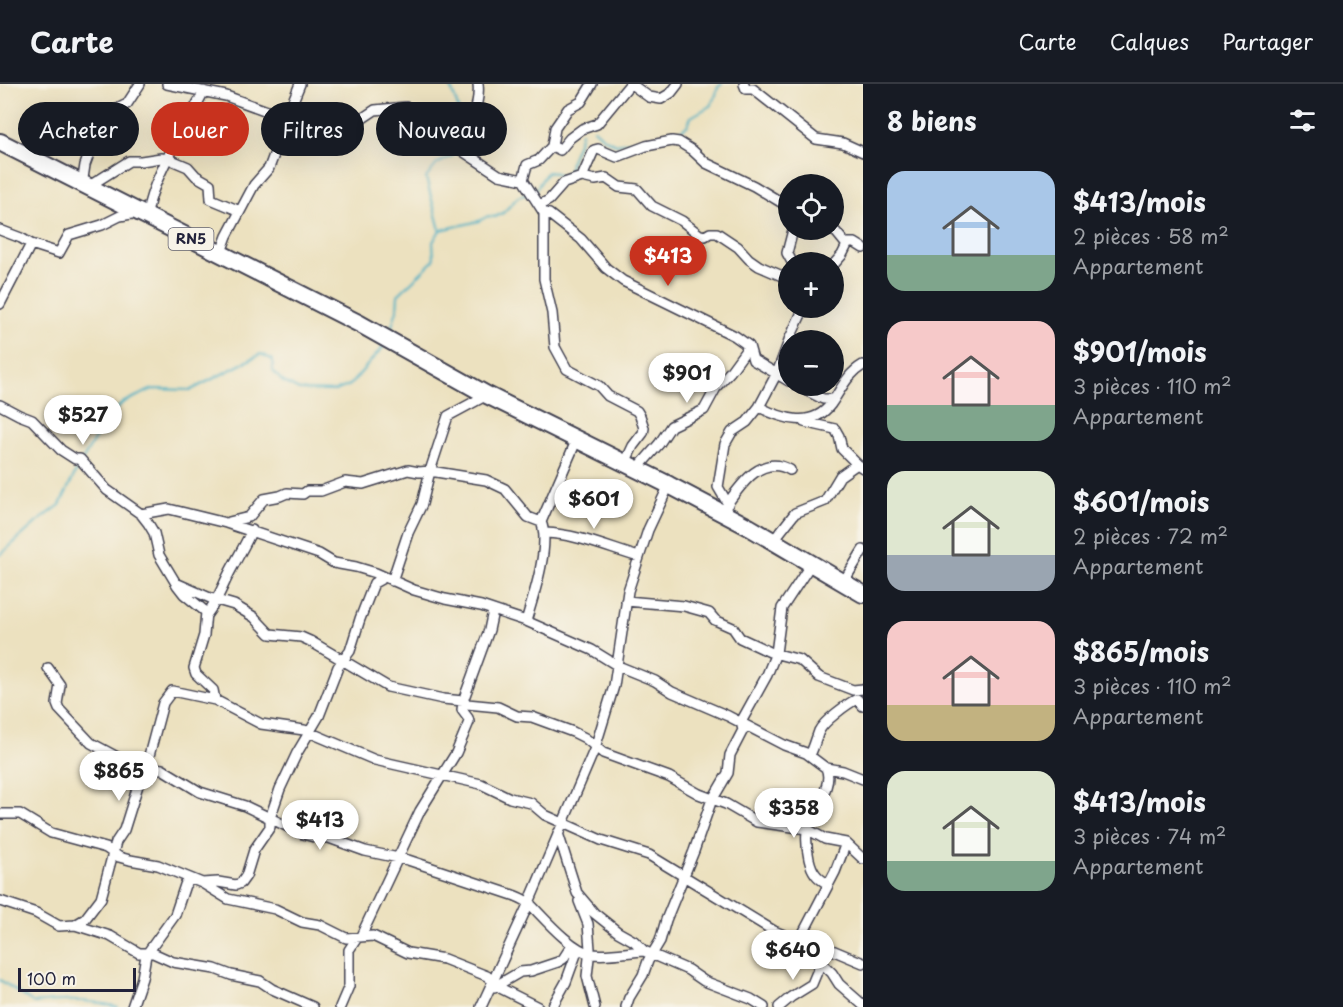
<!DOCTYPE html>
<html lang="fr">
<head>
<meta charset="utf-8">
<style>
  body { margin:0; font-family:"Playpen Sans",sans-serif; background:#20242c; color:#f1f3f6; height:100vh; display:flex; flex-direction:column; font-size:22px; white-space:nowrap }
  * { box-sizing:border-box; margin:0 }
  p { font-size:20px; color:#9ea1a6 }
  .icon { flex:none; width:33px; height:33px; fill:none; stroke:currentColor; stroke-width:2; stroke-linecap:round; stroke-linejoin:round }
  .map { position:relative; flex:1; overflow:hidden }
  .side { display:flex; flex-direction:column; background:#171b24; width:480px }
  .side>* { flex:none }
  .guide { position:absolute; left:18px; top:18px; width:570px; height:54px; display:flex; gap:12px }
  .fabs { position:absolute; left:778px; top:90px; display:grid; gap:12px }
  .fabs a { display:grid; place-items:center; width:66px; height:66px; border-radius:50%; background:#171b24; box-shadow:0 6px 24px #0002; font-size:30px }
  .scale { position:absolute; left:18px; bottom:15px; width:118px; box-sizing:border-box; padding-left:6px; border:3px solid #22223b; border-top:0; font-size:16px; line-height:21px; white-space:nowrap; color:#22223b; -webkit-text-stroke:4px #f7f3e8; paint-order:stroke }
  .price { position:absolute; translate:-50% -51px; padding:0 14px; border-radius:21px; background:#fff; color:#222; font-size:20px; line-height:39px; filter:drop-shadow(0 2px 3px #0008) }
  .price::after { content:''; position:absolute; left:50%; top:36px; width:18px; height:14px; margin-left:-9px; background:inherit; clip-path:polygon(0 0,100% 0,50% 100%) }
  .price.active { background:#c8321e; color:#fff }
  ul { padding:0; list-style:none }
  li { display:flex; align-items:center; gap:18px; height:150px; padding:0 24px }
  li span { display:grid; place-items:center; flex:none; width:168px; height:120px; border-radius:18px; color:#555 }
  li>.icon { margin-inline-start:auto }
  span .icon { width:72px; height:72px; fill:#fffc; stroke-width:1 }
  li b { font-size:26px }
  h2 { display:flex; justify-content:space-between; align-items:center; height:72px; padding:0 24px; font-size:26px }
  .chip { padding:0 21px; border-radius:27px; background:#171b24; box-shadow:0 6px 24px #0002; font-size:21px; line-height:54px }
  .chip.active { background:#c8321e; color:#fff }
  header { display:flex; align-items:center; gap:36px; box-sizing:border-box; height:84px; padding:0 30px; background:#171b24; border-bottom:2px solid #363941 }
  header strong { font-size:28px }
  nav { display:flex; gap:33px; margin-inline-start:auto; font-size:21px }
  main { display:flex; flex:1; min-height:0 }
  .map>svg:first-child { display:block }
</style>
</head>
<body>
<header>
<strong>Carte</strong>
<nav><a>Carte</a><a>Calques</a><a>Partager</a></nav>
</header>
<main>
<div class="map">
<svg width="863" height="923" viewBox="0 0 863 923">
  <rect width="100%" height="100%" fill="#f7f3e8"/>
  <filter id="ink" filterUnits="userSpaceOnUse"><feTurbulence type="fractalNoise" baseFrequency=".0167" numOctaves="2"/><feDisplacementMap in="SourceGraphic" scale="12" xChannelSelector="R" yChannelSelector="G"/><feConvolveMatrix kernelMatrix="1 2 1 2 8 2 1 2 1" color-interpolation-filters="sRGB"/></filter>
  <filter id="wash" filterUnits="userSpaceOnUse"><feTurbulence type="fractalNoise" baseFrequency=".008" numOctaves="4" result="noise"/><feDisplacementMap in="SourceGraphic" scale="24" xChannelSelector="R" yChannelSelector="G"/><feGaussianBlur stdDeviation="1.35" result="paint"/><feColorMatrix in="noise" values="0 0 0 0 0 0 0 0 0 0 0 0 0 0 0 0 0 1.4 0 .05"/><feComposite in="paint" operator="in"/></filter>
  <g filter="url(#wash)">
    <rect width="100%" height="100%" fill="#ece1bf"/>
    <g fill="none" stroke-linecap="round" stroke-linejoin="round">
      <!-- stream -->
      <path stroke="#45aec4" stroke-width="2" d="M449,0C456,16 466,41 460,58
        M594,45L604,54L616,60L676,50L687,42L691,33L710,22L716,11L718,3L722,0
        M535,107L547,88L556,89L561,93L568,88C570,74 578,63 581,49
        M441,146L479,137L488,132L495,133L503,129L518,113L530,109
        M390,248L397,226L398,211L434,176L433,158L440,146L426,94L437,80L452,72L457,66
        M83,375L101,344L122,319L153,305L191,306L261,270L273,276V287L282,297L299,306L335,307L350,301L384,262
        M0,471L36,439L60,421L80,379
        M0,896L34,919C63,916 89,915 118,923"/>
    </g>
  </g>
  <g filter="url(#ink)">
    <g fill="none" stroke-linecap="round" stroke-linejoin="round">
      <!-- street casing -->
      <g stroke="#403f4f" stroke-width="12">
        <path id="street" d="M167,0L226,12L278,31C297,43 321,53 344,50L354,40L375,26L406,23L456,55L458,64L499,91L523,96L544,129V195L552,229L555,263L567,285L599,302L608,312L637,327L640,332L644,344L643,349L633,362L625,379
          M631,0L649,13L661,15L671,9L678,0
          M744,0L746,5H753L816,55L843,59L863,68
          M552,62L560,66L570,54L582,45L597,40L630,0
          M470,72C476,54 475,51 475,34C475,21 480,15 478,0
          M582,93L595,96L606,94L619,103L637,105L652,122L682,137L700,151L705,152L710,149H717L738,163L749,175L759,182L789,195
          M523,96L527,81L539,76L552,62L555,44L568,25L581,18L592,0
          M82,101L85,81L100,40L113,27L127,20L140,0
          M89,104L94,99L129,77H141L161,74L169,75L188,83L196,92L210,100L211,115L240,127
          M540,121L549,116L564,99L582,93L594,66L598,65L617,73L646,62L672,57L679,58L692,66L706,79L754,102L789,123
          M544,129L549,130L581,155L606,184L623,197L735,252L749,262L753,276L789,297
          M148,133C145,113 173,65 182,44L186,41L204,7
          M0,146L21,154L31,160L0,220
          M830,146L836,148L845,159H855L863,164
          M31,160L59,169L69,151L102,141L120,132L137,129
          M220,171L227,152L254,101L269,84L275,68L277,56L300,0
          M792,178L787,169L793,146
          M834,180L842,171L848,159
          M789,256L804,224
          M797,302L823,315H834
          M0,321L19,331L32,336L61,366L75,375H80L107,406L141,430L148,439L154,449L159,471L177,501L184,510L206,528L204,551L194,584L196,590L213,606L215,616
          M759,323C783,335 812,345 831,320C841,306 846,291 863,281
          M804,338L835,345L839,352L842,365L857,380
          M637,385L659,360L671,342L704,326L717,302L730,288L749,262
          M728,420L718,403L725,360L732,348L747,338L759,323L777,289L789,257
          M725,423C740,402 761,369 790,386
          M141,430L169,425L226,439L319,470L334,479L356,483L376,489L414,506L445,515L481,522L526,537L592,566L618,582L655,597L672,608L728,632L784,661L806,669L826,684L843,687L863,695
          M229,438L249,433L264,415L280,412L287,409L303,410L307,407H321L345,398L363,400L408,386L419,388L430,387L486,396L505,405L528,433L541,438
          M545,449C577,450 608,464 639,473
          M773,457L795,429L825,417L840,392L857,380L863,384
          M392,497L408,449L422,420L430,387L448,332L487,311
          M844,497L863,466
          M176,499L210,514L234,521L254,533L270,550L301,553L310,557L388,603L443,615L463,617L467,620L498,623L517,632L532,633L573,648L585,654L603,669L669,693L699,710L726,720L757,738L807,745L825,755L846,759L863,775
          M626,517L684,522L709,529L715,536L733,544L740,554L770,568L800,576L819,593L853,606L863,605
          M207,530C220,513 222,502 232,484C239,471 246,459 252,446
          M526,537C533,514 551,460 541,438L577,355
          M48,584L60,601L57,620L59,625L91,659L119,674L146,683L162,685L200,708L245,722L303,750L314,753L329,754L365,767L408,776L513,811C518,813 526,816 530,820C544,834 572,867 592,870C609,872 627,868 644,867
          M810,671C814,663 816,655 819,647C824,637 847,620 857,615L863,622
          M826,684C835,703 809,729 807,747C806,756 807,766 809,775C812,788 817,794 828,800
          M0,730H20L51,749L106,764L119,773L130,776L158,781L202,799L228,815L275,825L302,838L320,841L346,854L373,852L408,869L444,875L487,892L502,905L538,923
          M558,749L577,809L594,829L618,848L634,857L644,867L688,886L704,897L751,915L764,923
          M202,799L218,798L236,801L241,799L246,792L254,766L270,743V734L280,705L297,669L319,632L338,583L350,567L360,535L374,499L383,494
          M0,817L36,829L59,842L75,841L110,852L139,869H153L173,878L215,885L231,891L260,897L272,905L313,923
          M579,817L588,840L590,865L587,892L595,923
          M75,841L85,835L101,814L116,758L124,746L140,695L146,683L163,619L172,607L215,616L261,640L304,646L375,676L481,700L510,714L531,719L545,731L601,756L649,771L774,847L799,857L832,889L839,900L863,921
          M361,852L420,727L456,669L469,638L468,634L462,626L463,617L489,546L493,527
          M801,853L863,879
          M799,857L835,788L846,759
          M494,903L520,888L531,887L558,878L563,875L572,861
          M132,923L142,894L146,871L175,831L185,801L191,795
          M340,923L349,902V866L357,854
          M481,923L528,821L595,664L614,602L628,507L648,446L669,401
          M552,923L566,898L578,865
          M626,923L629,914L643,891L648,877L660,857L666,836L694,767L711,718L728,689L730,671L743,646L741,638L767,591L776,569L782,524L811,480
          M779,923L791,913L812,900L827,864"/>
      </g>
      <!-- highway casing -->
      <g stroke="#403f4f" stroke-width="20">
        <path id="highway" d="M0,58L360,240L487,311L669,401L749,443L863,510"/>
      </g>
      <!-- street -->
      <use href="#street" stroke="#fff" stroke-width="9"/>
      <!-- highway -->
      <use href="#highway" stroke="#fff" stroke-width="16"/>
    </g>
  </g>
  <g text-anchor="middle" stroke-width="4.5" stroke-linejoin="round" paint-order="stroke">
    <!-- shield labels -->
    <rect fill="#f7f3e8" stroke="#62616f" stroke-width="1.5" x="168.5" y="144" width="45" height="22" rx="4.5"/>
    <g font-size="14" font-weight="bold" fill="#22223b">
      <text x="191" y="160">RN5</text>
    </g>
  </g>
</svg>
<div class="fabs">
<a><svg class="icon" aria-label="locate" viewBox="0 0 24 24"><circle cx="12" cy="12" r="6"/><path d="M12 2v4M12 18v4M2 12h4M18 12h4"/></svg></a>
<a>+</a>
<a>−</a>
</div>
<div class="scale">100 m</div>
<b class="price active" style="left:668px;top:203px">$413</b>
<b class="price" style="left:687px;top:320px">$901</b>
<b class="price" style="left:83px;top:362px">$527</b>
<b class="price" style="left:594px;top:446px">$601</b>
<b class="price" style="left:119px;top:718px">$865</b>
<b class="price" style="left:794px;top:755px">$358</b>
<b class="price" style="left:320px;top:767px">$413</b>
<b class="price" style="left:793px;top:897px">$640</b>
<div class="guide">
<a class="chip">Acheter</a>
<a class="chip active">Louer</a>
<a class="chip">Filtres</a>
<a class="chip">Nouveau</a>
</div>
</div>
<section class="side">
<h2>8 biens<svg class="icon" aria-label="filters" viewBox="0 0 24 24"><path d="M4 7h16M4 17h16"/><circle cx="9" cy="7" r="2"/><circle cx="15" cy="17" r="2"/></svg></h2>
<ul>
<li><span style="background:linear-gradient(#a9c7e8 70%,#7fa58c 0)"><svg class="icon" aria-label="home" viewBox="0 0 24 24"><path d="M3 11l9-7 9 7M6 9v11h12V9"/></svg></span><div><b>$413/mois</b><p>2 pièces · 58 m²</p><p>Appartement</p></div></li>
<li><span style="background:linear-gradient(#f6c9c9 70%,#7fa58c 0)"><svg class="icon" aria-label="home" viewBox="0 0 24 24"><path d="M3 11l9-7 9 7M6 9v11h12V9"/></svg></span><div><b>$901/mois</b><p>3 pièces · 110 m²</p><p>Appartement</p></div></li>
<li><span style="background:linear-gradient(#dfe7d0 70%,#9aa5b1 0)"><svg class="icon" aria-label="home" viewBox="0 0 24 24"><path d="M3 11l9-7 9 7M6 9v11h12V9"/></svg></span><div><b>$601/mois</b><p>2 pièces · 72 m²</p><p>Appartement</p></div></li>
<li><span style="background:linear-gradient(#f6c9c9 70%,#c2b280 0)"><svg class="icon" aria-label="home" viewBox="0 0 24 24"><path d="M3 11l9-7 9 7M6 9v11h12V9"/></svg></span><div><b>$865/mois</b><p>3 pièces · 110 m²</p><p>Appartement</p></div></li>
<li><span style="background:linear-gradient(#dfe7d0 75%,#7fa58c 0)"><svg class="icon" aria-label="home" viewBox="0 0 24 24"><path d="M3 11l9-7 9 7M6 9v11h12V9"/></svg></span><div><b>$413/mois</b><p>3 pièces · 74 m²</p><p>Appartement</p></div></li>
</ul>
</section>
</main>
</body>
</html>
